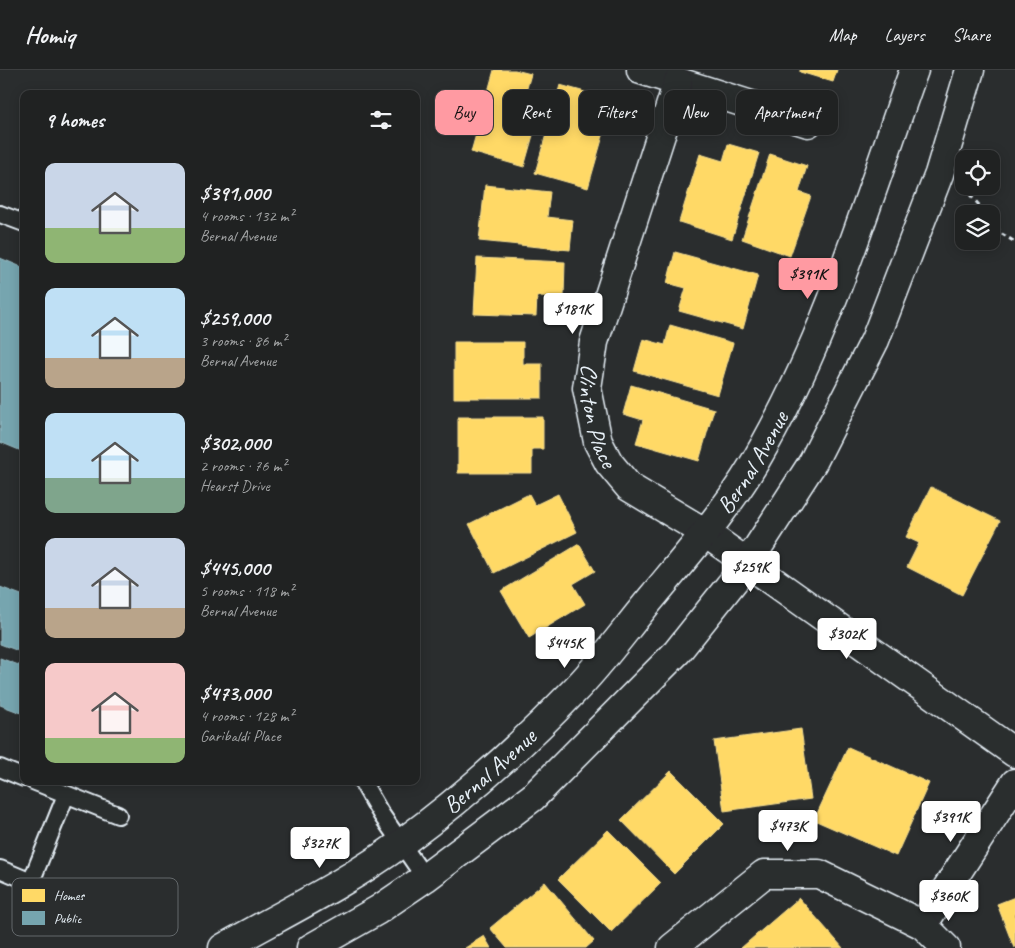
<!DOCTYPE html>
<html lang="en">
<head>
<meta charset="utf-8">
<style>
  body { margin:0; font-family:Caveat,sans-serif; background:#2d2f2f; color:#f1f3f6; height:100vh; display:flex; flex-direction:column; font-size:19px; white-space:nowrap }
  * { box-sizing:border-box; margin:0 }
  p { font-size:16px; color:#a2a4a5 }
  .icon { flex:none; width:28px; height:28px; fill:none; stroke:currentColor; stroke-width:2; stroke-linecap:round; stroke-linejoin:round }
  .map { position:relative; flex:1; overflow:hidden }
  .side { position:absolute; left:20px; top:20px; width:400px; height:695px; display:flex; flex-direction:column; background:#202222; border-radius:10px; box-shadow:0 2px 12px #0003,0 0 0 1px #3d3f40 }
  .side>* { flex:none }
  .guide { position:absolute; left:435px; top:20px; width:475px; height:45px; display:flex; gap:10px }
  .tools { position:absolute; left:955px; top:80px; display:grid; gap:10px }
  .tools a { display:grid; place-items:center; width:45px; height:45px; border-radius:10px; background:#202222; box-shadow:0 2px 12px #0003,0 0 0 1px #3d3f40; font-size:25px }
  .price { position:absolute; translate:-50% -42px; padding:0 11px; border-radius:5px; background:#fff; color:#222; font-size:16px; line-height:32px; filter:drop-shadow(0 1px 2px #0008) }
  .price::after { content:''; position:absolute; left:50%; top:30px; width:15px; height:11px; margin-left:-8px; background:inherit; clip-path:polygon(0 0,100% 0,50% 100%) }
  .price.active { background:#ff9aa2; color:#111 }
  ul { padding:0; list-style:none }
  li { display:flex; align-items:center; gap:15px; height:125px; padding:0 25px }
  li span { display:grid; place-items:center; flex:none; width:140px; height:100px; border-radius:10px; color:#555 }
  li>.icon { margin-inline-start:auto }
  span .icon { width:60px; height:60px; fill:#fffc; stroke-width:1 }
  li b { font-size:21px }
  h2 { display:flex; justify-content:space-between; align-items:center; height:60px; padding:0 25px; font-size:21px }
  .pill { padding:0 18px; border-radius:10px; background:#202222; box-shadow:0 2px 12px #0003,0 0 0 1px #3d3f40; font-size:18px; line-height:45px }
  .pill.active { background:#ff9aa2; color:#111 }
  header { display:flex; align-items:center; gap:30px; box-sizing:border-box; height:70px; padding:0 25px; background:#202222; border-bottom:1px solid #3d3f40 }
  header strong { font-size:24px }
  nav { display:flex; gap:28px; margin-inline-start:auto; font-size:18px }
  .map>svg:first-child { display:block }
</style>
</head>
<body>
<header>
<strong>Homiq</strong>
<nav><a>Map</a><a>Layers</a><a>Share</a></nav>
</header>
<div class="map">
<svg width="1015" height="878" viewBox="0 0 1015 878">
  <rect width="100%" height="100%" fill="#2a2d2e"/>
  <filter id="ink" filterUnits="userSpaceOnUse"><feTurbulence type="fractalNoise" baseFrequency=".02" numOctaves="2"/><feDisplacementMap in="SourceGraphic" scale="10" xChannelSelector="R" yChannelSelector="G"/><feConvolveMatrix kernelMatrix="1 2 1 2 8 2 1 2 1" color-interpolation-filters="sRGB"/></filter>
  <g filter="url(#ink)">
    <!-- homes -->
    <path fill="#ffd966" stroke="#f8e092" d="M494,0H515L531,4L525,25L543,30L524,97L471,82Z
      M800,0H837L833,12L800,2Z
      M560,15L596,25L589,47L607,52L588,118L535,103Z
      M728,74L759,83L732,169L679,152L700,84L723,91Z
      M770,84L807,96L799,122L811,126L790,186L742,169Z
      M485,115L550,122L547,147L573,150L570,180L479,171Z
      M675,182L758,205L743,259L679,241L686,218L667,213Z
      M477,188L565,192L564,227L537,226L536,246L474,244Z
      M670,255L733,273L718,325L634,301L643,269L665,275Z
      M454,272H523V294H542V328H454Z
      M631,315L714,339L699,391L636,373L643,350L623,344Z
      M458,347H543V379H532V403H458Z
      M931,417L1000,451L962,525L907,497L919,473L906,467Z
      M529,424L535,435L558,424L577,462L494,503L469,454Z
      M579,474L595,501L573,514L585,534L529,568L501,521Z
      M801,659L811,729L724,741L714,671Z
      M848,677L929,713L896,786L814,750Z
      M671,701L724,754L674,804L621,750Z
      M608,760L661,813L611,862L558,809Z
      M545,812L594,871L586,878H507L490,858Z
      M1015,827V878H1014L997,834Z
      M799,828L843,878H741Z
      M484,866L491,878H465Z"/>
    <!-- public -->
    <path fill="#76a5af" stroke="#98bcc5" d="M0,188L24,198V382L0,372Z
      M0,517L24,526V583L0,574Z
      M0,588L24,597V644L0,635Z"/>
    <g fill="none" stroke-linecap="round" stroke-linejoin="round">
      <!-- lane casing -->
      <g stroke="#e8f1f8" stroke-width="20">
        <path id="lane" d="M0,144L24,153
          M0,698L24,708
          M33,711L118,745
          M362,711L381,744L425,808
          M0,799L31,812L66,725"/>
      </g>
      <!-- street casing -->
      <g stroke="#e8f1f8" stroke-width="31">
        <g id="street">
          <path d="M641,0L808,53"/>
          <path id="s1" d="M678,12L594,272L587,318L598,372L609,393L629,417L704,462L1015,683"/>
          <path d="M923,855L1015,713"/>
          <path d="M672,878L764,804H819L923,855L946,878"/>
        </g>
      </g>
      <!-- secondary casing -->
      <g stroke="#e8f1f8" stroke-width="31">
        <g id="secondary">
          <path id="s2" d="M223,878C283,844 347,813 403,772C463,728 520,677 572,623C602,593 627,557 654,525C693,478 735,430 764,376C830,259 869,126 914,0"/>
          <path d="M311,878L378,840L425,808L533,727L677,582L747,494L813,392L875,270L939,104L970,0"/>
        </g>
      </g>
      <!-- path -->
      <path stroke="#e8f1f8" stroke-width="3" stroke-dasharray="5 4" stroke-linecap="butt" d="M964,118L987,144
        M991,149L1002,164L1015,172"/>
      <!-- lane -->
      <use href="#lane" stroke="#2a2d2e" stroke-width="16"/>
      <!-- street -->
      <use href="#street" stroke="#2a2d2e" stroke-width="28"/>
      <!-- secondary -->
      <use href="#secondary" stroke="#2a2d2e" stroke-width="28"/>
    </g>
  </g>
  <g text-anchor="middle" stroke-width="5" stroke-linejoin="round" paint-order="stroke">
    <!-- street labels -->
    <g font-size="24" fill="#e8f1f8" stroke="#2a2d2e">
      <text dy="8" stroke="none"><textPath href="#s1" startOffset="349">Clinton Place</textPath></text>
      <text dy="8" stroke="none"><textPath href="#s2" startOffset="728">Bernal Avenue</textPath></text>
      <text dy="8" stroke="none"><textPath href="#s2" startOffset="321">Bernal Avenue</textPath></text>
    </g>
  </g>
  <!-- legend -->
  <rect x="12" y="808" width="166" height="58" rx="8" fill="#2a2d2e" stroke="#63686b" stroke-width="1"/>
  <rect x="22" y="819" width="23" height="13" fill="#ffd966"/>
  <rect x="22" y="841" width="23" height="14" fill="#76a5af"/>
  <g font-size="14" fill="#e8f1f8">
    <text x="54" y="830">Homes</text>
    <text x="54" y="853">Public</text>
  </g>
</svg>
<div class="tools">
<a><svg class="icon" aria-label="locate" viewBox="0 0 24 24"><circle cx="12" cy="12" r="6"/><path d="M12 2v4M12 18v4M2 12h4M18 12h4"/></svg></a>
<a><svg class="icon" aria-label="layers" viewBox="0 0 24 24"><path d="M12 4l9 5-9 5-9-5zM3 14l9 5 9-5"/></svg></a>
</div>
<b class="price active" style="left:808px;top:230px">$391K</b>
<b class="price" style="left:573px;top:265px">$181K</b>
<b class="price" style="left:751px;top:523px">$259K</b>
<b class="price" style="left:847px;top:590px">$302K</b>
<b class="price" style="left:565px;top:599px">$445K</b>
<b class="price" style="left:951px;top:773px">$391K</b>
<b class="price" style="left:788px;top:782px">$473K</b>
<b class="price" style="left:320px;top:799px">$327K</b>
<b class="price" style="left:949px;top:852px">$360K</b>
<div class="guide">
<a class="pill active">Buy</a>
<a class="pill">Rent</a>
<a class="pill">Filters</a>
<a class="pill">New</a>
<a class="pill">Apartment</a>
</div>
<section class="side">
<h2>9 homes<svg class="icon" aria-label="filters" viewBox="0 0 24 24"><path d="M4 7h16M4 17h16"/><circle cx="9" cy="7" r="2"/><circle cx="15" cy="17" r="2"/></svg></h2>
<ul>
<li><span style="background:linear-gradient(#c9d6e8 65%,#8fb573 0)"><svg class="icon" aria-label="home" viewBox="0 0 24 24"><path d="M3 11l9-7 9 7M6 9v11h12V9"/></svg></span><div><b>$391,000</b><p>4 rooms · 132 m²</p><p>Bernal Avenue</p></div></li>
<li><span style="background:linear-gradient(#bfe0f5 70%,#b9a48a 0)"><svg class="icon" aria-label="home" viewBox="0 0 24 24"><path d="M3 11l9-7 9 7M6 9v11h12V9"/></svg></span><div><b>$259,000</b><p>3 rooms · 86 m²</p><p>Bernal Avenue</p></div></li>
<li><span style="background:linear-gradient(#bfe0f5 65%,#7fa58c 0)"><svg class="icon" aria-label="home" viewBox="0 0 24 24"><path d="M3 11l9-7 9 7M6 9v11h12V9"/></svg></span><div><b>$302,000</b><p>2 rooms · 76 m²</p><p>Hearst Drive</p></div></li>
<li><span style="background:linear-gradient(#c9d6e8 70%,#b9a48a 0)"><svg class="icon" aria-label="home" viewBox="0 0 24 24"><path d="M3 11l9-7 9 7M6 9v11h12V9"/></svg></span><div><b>$445,000</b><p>5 rooms · 118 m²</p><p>Bernal Avenue</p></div></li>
<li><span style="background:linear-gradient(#f6c9c9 75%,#8fb573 0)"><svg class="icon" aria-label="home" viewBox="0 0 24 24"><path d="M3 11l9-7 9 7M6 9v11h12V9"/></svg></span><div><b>$473,000</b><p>4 rooms · 128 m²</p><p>Garibaldi Place</p></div></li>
</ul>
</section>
</div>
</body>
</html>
